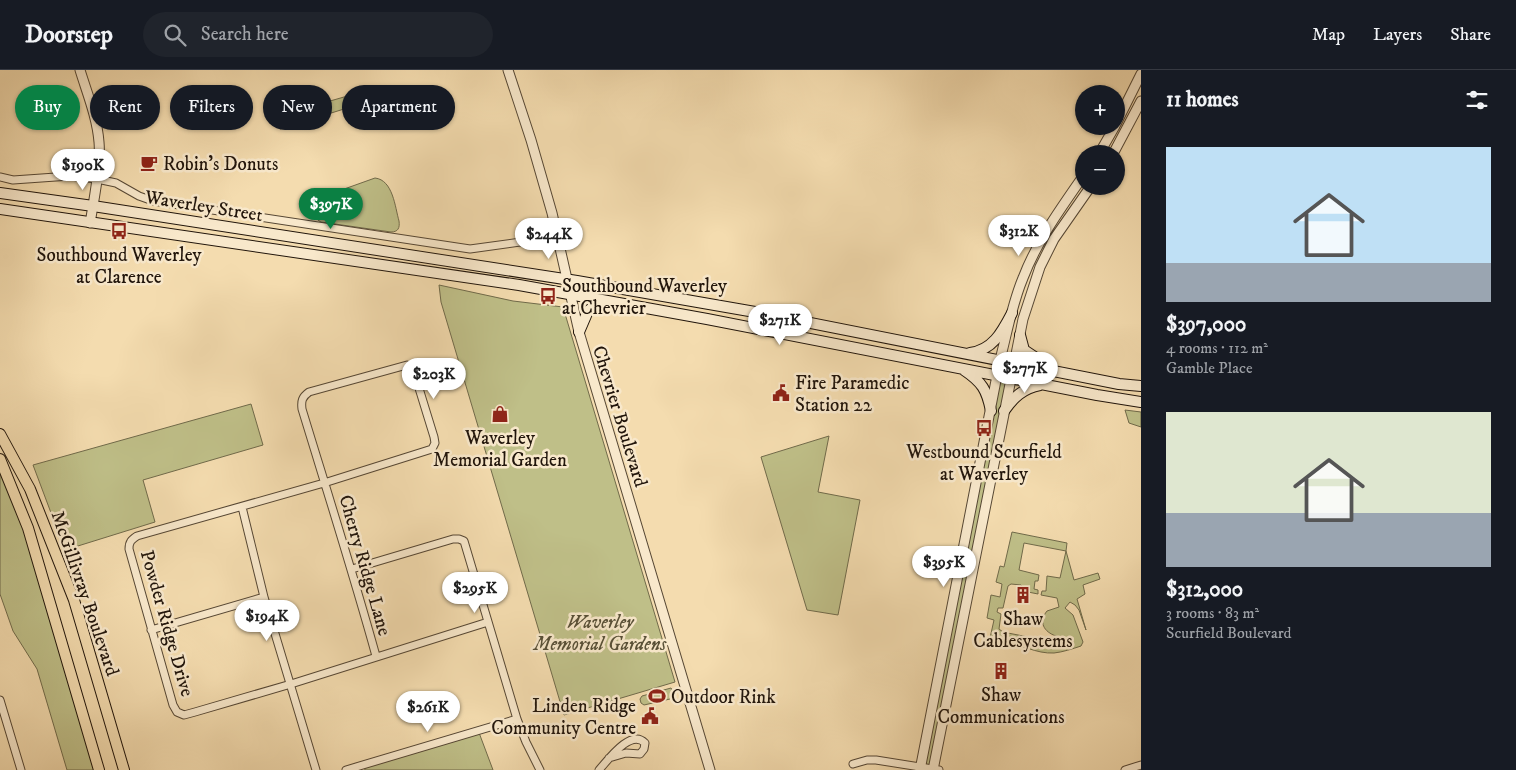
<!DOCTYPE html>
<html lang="en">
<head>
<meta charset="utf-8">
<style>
  body { margin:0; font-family:"IM FELL DW Pica",serif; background:#20242c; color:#f1f3f6; height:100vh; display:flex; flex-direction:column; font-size:19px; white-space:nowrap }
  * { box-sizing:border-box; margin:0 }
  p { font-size:16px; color:#9ea1a6 }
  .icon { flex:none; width:28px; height:28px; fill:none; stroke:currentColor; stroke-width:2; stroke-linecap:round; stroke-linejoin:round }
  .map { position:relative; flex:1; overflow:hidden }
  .sheet { display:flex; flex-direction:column; background:#171b24; width:375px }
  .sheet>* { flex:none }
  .banner { position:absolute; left:15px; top:15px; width:475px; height:45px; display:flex; gap:10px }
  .fabs { position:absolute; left:1075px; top:15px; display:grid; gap:10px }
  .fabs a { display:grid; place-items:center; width:50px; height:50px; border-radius:50%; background:#171b24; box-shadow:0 1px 4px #0004; font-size:25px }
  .price { position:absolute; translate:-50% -42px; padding:0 11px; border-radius:18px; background:#fff; color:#222; font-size:16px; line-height:32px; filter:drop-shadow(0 1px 2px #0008) }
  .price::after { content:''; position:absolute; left:50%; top:30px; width:15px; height:11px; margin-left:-8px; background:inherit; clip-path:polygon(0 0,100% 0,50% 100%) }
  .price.current { background:#0b8043; color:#fff }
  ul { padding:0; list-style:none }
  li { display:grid; align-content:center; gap:10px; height:265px; padding:0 25px }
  li span { display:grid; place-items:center; height:155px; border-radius:0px; color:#555 }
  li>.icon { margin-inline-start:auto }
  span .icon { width:90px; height:90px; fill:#fffc; stroke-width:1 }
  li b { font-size:21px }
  h2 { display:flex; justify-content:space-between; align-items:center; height:60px; padding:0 25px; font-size:21px }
  .tag { padding:0 18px; border-radius:22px; background:#171b24; box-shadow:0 1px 4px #0004; font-size:18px; line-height:45px }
  .tag.current { background:#0b8043; color:#fff }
  header { display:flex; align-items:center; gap:30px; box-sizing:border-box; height:70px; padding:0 25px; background:#171b24; border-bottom:1px solid #363941 }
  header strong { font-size:24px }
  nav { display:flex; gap:28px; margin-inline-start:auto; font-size:18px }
  .search { width:350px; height:45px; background:#20242c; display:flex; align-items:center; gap:12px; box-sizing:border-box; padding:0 18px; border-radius:28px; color:#9ea1a6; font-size:19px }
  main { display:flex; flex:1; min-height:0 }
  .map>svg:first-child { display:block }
</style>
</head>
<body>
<header>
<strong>Doorstep</strong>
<div class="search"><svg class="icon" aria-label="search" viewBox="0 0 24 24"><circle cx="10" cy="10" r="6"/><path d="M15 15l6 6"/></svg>Search here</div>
<nav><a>Map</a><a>Layers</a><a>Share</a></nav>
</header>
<main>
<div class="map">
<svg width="1141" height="700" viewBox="0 0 1141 700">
  <rect width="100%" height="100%" fill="#f4dcaf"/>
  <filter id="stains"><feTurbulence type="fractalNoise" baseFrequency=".004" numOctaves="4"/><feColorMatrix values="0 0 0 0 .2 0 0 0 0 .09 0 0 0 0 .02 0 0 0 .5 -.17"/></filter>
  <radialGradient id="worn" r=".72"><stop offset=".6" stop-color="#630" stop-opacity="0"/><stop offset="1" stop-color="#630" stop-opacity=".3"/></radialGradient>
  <!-- green -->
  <path fill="#bfbf88" stroke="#706a4a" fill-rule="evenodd" d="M351,25L359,26L363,29L359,31L360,34L280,59V51L288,43Z
    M375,108C393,110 395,137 399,151C400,158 398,162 391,162L321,152C313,149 310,135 315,128L320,126L321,131L334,128L333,123Z
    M439,215L513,231L563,237L675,612L564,645L441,232Z
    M997,305L1011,308L933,700H920Z
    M251,334L263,375L143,410L155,452L65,480L33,395Z
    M1125,340L1141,342V357L1129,353Z
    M829,366L818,422L860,430L838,545L807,540L761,387Z
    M0,390L4,398L99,700H67L37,599L13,561L0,524Z
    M1012,462L1067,473L1066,481L1074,510L1098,503L1100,509L1083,515L1085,524L1077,529L1086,560L1079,540L1075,535L1070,532L1065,538L1073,545L1083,572L1081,576C1072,579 1063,582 1054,583C1036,584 1021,574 1004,572C998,571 991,573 986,568H990L994,550L987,548L991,525L1000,527L1002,514L996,512L1000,496L1004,497ZM1024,473L1066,481L1060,508L1047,506L1046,521H1042L1041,525L1057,528L1059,537L1047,541C1038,552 1044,562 1056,566L1050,569H1047L1046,576L1028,575L1027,573L1028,567L1003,562L999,559L1001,544L997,542L998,538H1003L1008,516L1011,514L1021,515L1024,519L1023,521L1038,524V520L1034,519L1035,511H1038L1039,505L1019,500Z
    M671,618L674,623L670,629L644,635L641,633L640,629L642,626Z
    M478,660L493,700H365L363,694Z"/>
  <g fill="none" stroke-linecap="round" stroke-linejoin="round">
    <!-- minor casing -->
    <g stroke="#564734" stroke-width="9">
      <path id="minor" d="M0,107L13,110L70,106L97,109L116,113L139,126L153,131L470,179L556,167
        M242,437L264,527L316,700
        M352,499L453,469H459L464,471L517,649L526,672L540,700
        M151,560L264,527
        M376,586C353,503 327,421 302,339C301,331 302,327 309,322L407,295L412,298L414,302L434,367L435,373L432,379L324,413L137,466C131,470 129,472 129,479L173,635L177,642L184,645L195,642L291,614L488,552
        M0,630L21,700
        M853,694L867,690H876L939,700
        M346,700L517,649
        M599,700C608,690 631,658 645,673L644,679L640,684L626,683L609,688
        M1125,700L1141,695"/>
    </g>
    <!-- tertiary casing -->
    <g stroke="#564734" stroke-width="11">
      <path id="tertiary" d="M80,0C87,23 97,47 99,72C101,94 94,130 90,153
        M508,0L531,70L552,143L579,262L710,700
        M1116,54L1141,4
        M1099,84L1115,56
        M1113,84L1141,31
        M920,700L1000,290C1007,263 1012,234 1023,208C1037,171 1061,138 1084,105
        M933,700L1023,249L1040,197L1054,169L1091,116"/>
    </g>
    <!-- secondary casing -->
    <g stroke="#21150b" stroke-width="12">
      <path id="secondary" d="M0,123L93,136L577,211L755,242L1119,314L1141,316
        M0,139L519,215L707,249L1097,325L1141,332
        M579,262L588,241L602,230
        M1020,265L1024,280L1051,298
        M970,283C993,280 1002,262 1012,243
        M964,300C982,312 987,320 991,341
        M1004,341C1013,328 1023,318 1040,315"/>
    </g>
    <!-- primary casing -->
    <g stroke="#21150b" stroke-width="12">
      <path id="primary" d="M0,364L30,419L74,530L124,700
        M0,389L28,458L99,700"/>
    </g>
    <!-- minor -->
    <use href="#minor" stroke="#f8e8cb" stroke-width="7"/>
    <!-- tertiary -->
    <use href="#tertiary" stroke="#f8e8cb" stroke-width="9"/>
    <!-- secondary -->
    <use href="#secondary" stroke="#f8e8cb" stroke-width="10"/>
    <!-- primary -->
    <use href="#primary" stroke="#f4dcaf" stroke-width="10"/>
  </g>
  <!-- icons -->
  <defs>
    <g id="cafe-bare" transform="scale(1.35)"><path d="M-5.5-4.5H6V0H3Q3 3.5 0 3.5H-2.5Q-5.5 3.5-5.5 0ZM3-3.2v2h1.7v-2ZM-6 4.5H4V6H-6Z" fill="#8f2418" stroke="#f8e8cb" stroke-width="2.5" paint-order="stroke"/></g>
    <g id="bus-bare" transform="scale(1.35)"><path d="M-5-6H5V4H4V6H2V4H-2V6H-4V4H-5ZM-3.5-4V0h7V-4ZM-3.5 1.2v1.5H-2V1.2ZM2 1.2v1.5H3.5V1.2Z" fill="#8f2418" stroke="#f8e8cb" stroke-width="2.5" paint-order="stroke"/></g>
    <g id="civic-bare" transform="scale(1.35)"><path d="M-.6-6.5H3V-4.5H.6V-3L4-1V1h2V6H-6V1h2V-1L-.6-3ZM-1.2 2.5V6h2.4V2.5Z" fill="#8f2418" stroke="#f8e8cb" stroke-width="2.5" paint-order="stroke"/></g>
    <g id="shop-bare" transform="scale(1.35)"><path d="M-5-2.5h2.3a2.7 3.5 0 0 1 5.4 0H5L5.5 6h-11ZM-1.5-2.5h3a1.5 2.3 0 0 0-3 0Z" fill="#8f2418" stroke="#f8e8cb" stroke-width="2.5" paint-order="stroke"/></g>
    <g id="building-bare" transform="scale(1.35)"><path d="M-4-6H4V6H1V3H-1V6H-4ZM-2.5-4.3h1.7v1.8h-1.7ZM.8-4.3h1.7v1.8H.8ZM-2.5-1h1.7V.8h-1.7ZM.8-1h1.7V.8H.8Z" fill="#8f2418" stroke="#f8e8cb" stroke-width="2.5" paint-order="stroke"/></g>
    <g id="stadium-bare" transform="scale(1.35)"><path d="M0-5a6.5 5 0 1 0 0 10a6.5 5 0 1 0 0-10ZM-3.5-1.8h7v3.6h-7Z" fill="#8f2418" stroke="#f8e8cb" stroke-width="2.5" paint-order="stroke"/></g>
  </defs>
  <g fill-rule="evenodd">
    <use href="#cafe-bare" x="149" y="93"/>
    <use href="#bus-bare" x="119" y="161"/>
    <use href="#bus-bare" x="548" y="226"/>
    <use href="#civic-bare" x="781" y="323"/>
    <use href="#shop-bare" x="500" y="344"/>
    <use href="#bus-bare" x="984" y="358"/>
    <use href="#building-bare" x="1023" y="525"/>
    <use href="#building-bare" x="1001" y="601"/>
    <use href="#stadium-bare" x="657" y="626"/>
    <use href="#civic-bare" x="650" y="646"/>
  </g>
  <g text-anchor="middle" stroke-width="5" stroke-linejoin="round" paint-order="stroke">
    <!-- poi labels -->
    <g font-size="19" fill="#21150b" stroke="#f8e8cb">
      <text x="163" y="100" text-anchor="start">Robin's Donuts</text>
      <text x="119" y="191">Southbound Waverley<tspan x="119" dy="22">at Clarence</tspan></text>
      <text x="562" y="222" text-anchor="start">Southbound Waverley<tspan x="562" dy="22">at Chevrier</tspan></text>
      <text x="795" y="319" text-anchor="start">Fire Paramedic<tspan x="795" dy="22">Station 22</tspan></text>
      <text x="500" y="374">Waverley<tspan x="500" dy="22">Memorial Garden</tspan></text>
      <text x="984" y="388">Westbound Scurfield<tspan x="984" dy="22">at Waverley</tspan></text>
      <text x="1023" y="555">Shaw<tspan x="1023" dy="22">Cablesystems</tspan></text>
      <text x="1001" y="631">Shaw<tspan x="1001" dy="22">Communications</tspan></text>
      <text x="671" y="633" text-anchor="start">Outdoor Rink</text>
      <text x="636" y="642" text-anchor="end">Linden Ridge<tspan x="636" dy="22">Community Centre</tspan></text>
    </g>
    <!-- street labels -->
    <g font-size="19" fill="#21150b" stroke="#f8e8cb">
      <text transform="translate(204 135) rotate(9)" y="7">Waverley Street</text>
      <text transform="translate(621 346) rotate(73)" y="7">Chevrier Boulevard</text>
      <text transform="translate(366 495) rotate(74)" y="7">Cherry Ridge Lane</text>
      <text transform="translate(86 523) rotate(71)" y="7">McGillivray Boulevard</text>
      <text transform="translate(168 553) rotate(74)" y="7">Powder Ridge Drive</text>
    </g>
    <!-- park labels -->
    <g font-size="19" font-style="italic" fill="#585037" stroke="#f8e8cb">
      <text x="600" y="558">Waverley<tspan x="600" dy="22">Memorial Gardens</tspan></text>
    </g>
  </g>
  <rect width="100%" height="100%" filter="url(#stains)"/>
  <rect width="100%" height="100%" fill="url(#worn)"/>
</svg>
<div class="fabs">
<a>+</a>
<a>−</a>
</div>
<b class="price" style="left:83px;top:121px">$190K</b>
<b class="price current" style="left:331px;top:160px">$397K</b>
<b class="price" style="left:1019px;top:187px">$312K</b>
<b class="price" style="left:549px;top:190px">$244K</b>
<b class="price" style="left:780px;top:276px">$271K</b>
<b class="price" style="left:1025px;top:324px">$277K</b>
<b class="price" style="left:434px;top:330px">$203K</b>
<b class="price" style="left:944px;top:518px">$395K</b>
<b class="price" style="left:475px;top:544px">$295K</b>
<b class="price" style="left:267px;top:572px">$194K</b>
<b class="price" style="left:428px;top:663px">$261K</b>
<div class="banner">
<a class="tag current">Buy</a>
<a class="tag">Rent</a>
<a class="tag">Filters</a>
<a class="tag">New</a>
<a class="tag">Apartment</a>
</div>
</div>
<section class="sheet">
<h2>11 homes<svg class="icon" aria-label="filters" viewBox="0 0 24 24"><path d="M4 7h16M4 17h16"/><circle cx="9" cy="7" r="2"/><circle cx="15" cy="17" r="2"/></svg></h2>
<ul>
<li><span style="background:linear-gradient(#bfe0f5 75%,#9aa5b1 0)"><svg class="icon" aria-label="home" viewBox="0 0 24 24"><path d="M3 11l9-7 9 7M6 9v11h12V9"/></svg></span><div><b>$397,000</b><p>4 rooms · 112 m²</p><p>Gamble Place</p></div></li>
<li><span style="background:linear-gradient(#dfe7d0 65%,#9aa5b1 0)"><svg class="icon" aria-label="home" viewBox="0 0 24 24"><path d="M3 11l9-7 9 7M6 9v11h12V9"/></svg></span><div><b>$312,000</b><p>3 rooms · 83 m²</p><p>Scurfield Boulevard</p></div></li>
</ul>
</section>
</main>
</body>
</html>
